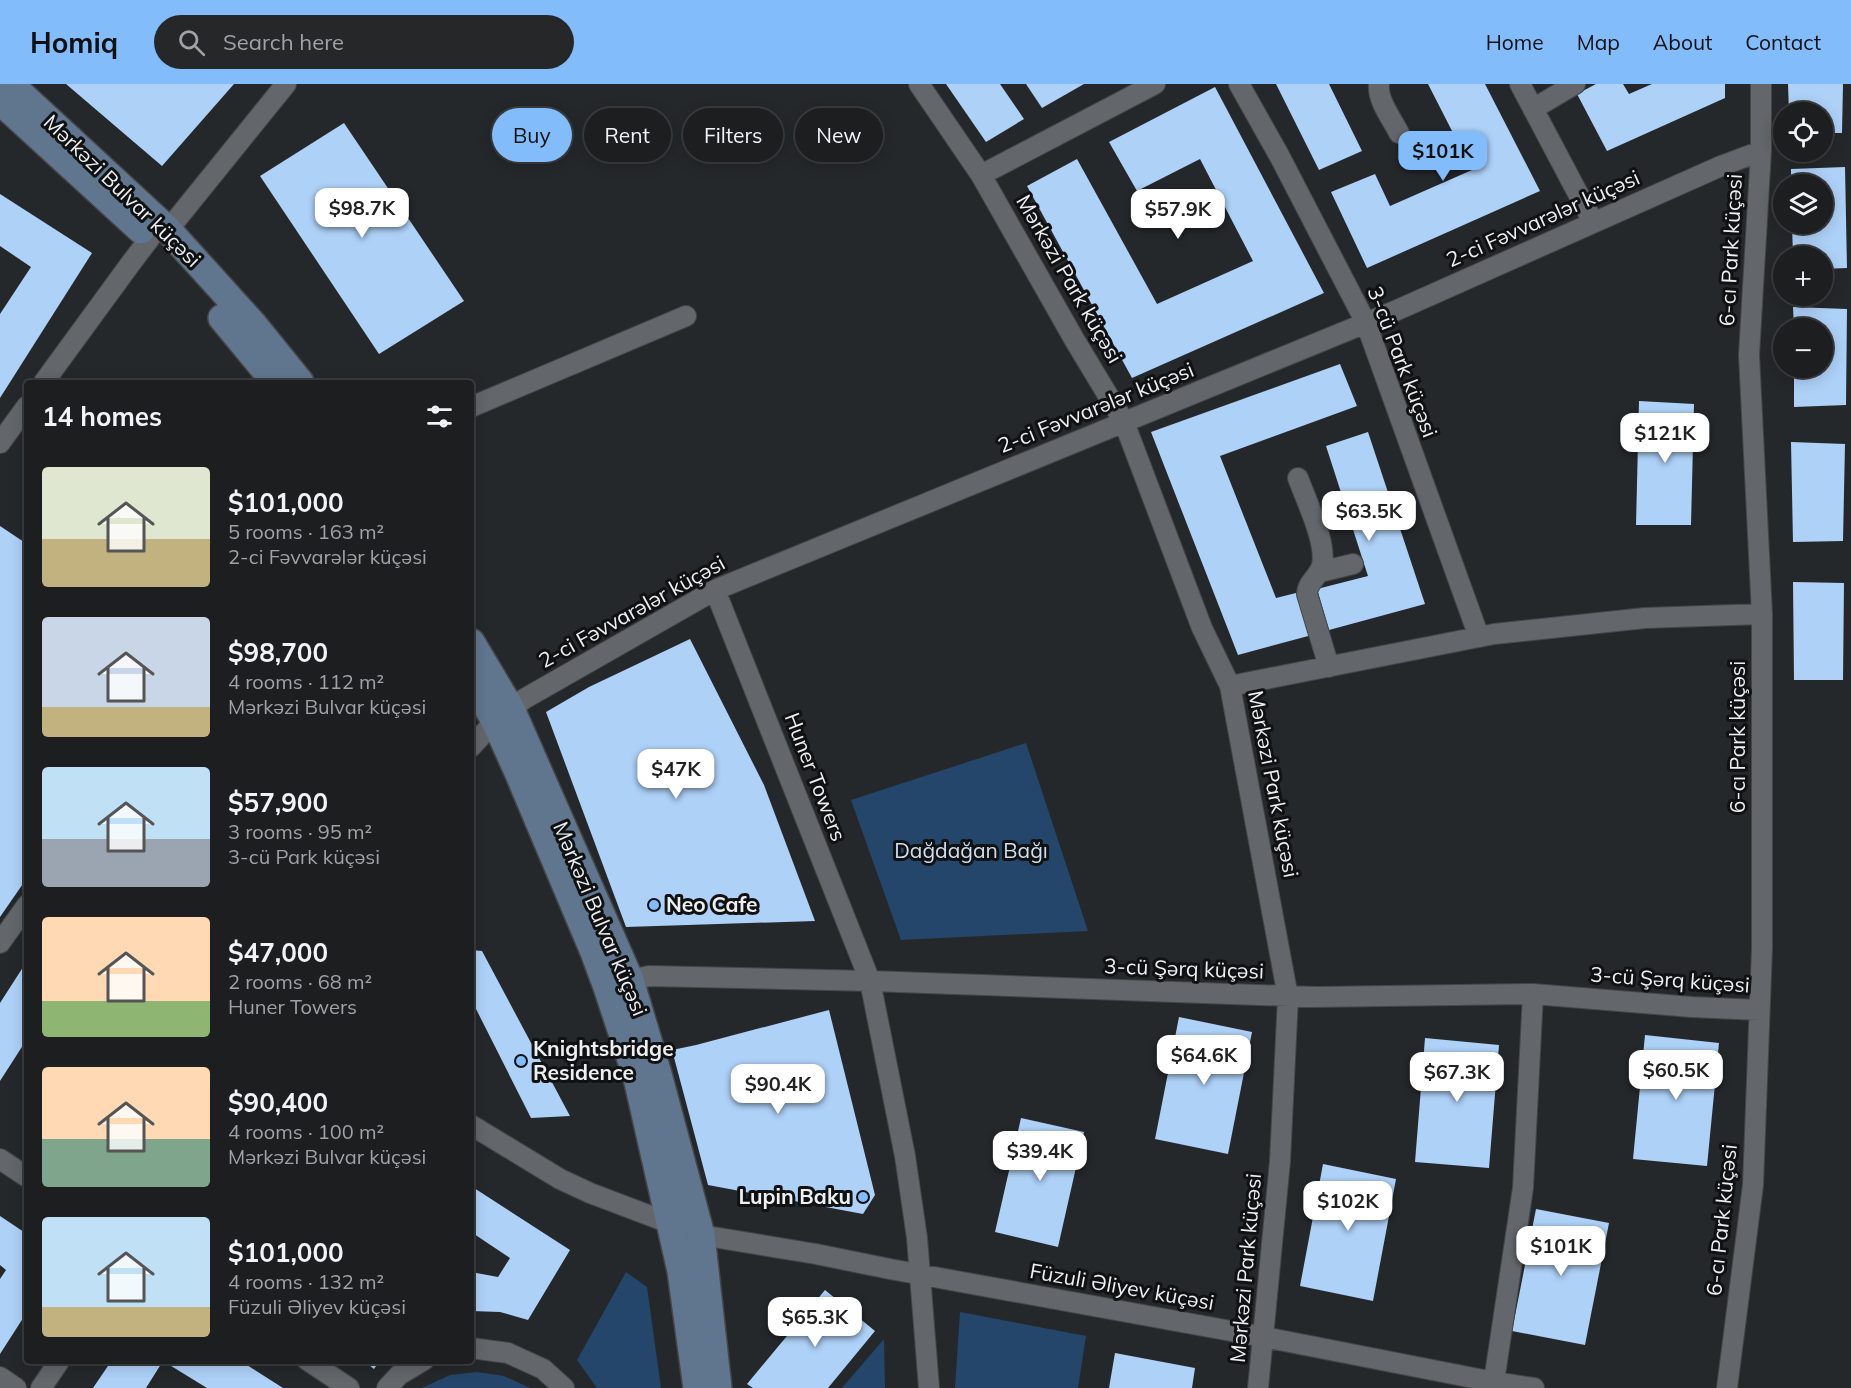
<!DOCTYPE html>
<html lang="en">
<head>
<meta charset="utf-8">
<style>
  body { margin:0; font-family:Mulish,sans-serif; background:#252729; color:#f1f3f6; height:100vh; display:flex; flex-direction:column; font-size:22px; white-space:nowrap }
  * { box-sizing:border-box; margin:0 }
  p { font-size:20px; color:#a0a2a5 }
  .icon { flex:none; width:33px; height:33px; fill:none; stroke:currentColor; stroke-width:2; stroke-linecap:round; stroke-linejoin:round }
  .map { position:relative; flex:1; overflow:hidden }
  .side { position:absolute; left:24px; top:296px; width:450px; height:984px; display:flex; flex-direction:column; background:#1c1e20; border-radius:6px; box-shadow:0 3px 15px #0003,0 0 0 2px #3a3c3e }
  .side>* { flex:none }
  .guide { position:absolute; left:492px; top:24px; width:570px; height:54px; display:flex; gap:12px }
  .fabs { position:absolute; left:1773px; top:18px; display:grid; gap:12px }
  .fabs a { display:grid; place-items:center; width:60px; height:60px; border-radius:50%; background:#1c1e20; box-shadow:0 3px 15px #0003,0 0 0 2px #3a3c3e; font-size:30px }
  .price { position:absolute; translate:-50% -51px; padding:0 14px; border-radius:12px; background:#fff; color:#222; font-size:20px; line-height:39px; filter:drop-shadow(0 2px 3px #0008) }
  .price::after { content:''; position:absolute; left:50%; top:36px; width:18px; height:14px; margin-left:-9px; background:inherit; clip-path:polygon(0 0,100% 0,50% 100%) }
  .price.on { background:#82bcfa; color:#111 }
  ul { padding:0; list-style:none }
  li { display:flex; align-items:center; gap:18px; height:150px; padding:0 18px }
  li span { display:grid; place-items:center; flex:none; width:168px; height:120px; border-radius:6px; color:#555 }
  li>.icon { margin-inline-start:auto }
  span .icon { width:72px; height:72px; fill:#fffc; stroke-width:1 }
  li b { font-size:26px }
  h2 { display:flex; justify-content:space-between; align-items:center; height:72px; padding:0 18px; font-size:26px }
  .tag { padding:0 21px; border-radius:27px; background:#1c1e20; box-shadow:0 3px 15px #0003,0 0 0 2px #3a3c3e; font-size:21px; line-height:54px }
  .tag.on { background:#82bcfa; color:#111 }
  header { display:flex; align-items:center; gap:36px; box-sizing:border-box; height:84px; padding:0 30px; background:#82bcfa; color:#111 }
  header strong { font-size:28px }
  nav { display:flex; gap:33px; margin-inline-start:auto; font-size:21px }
  .search { width:420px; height:54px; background:#252729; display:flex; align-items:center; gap:15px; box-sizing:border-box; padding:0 21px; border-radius:33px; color:#a0a2a5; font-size:22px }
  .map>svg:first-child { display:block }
</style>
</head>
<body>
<header>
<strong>Homiq</strong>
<div class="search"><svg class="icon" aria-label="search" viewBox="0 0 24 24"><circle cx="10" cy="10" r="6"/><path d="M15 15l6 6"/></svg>Search here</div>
<nav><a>Home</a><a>Map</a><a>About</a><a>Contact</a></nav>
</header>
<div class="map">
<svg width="1851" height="1304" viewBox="0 0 1851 1304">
  <rect width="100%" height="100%" fill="#25282b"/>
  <!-- green -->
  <path fill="#24466a" d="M1026,659L1088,847L901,856L851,716Z
    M626,1188L647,1203L661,1304H597L577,1276Z
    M960,1228L1086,1252L1078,1304H955Z
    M884,1255L885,1304H842Z
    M477,1288L504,1292L530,1304H422L450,1291Z"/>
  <!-- building -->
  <path fill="#aed1f8" d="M66,0H234L162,82Z
    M946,0H1000L1024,35L986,58Z
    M1026,0H1084L1042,24Z
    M1276,0H1329L1362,67L1319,86Z
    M1428,0H1485L1540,107L1367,184L1331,108L1375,90L1390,122L1472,86Z
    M1596,0H1623L1629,10L1652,0H1725V14L1607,67L1577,10Z
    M1788,0H1843L1842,49H1822V28H1789Z
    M1215,3L1324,209L1132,294L1027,102L1077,75L1157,220L1253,177L1200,75L1137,107L1109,58Z
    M344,39L464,217L379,270L260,92Z
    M1845,83L1847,184L1822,185V172H1793L1792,140H1822V100H1791V85Z
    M0,110L92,169L0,314V230L31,183L0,162Z
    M1793,223L1847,225L1846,321L1794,323V284H1822V244H1794Z
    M1340,280L1357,322L1220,372L1276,514L1300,508L1312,551L1238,571L1151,348Z
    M1639,317L1694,320L1691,441H1636Z
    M1368,348L1425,520L1329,546L1317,505L1368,492L1326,362Z
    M1791,358L1845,360L1843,457L1793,458Z
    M0,442L27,460V794L0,833Z
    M1793,498L1844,499L1843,596H1794Z
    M690,555L764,701L815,837L626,843L546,628L589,603Z
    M471,866L482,867L570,1032L531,1034L474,921L471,919Z
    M27,877V955L0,997V919Z
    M829,926L875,1111L863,1130L708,1101L672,966L696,961Z
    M1179,933L1252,948L1228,1070L1155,1055Z
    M1645,951L1719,959L1707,1082L1633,1075Z
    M1425,954L1499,961L1489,1084L1415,1078Z
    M1021,1034L1084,1048L1058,1163L995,1148Z
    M1323,1080L1396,1095L1373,1217L1300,1202Z
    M471,1102L570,1166L528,1236L500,1228L471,1227V1188L498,1193L510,1174L471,1148Z
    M1536,1125L1609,1139L1585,1261L1512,1247Z
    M0,1132L27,1150V1228L0,1270V1195L6,1186L0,1181Z
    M825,1206L875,1247L828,1304H753L747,1300Z
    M1115,1269L1195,1284L1192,1304H1109Z
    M112,1276H239L283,1304H207L163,1277L146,1304H93Z
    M363,1276H380L374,1285Z"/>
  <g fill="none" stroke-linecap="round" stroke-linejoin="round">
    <!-- street casing -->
    <g stroke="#444649" stroke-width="22">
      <path id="street" d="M919,0L981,91L1074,255L1124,338L1202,544L1230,602L1288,913L1280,1077L1258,1304
        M1239,0L1280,73L1366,239L1479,553
        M1379,0C1377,16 1392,35 1399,49
        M1520,0L1593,138
        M1533,25L1575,0
        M981,91L1155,0
        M168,146L286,0
        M44,298L131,179L150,154
        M471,323L686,232
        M0,359L27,322
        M1298,394C1306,416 1327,459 1322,481C1319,493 1307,498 1307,510L1329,583
        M1320,488L1353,480
        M715,506L870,897L905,1072L917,1154L929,1304
        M1230,602L1494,550L1645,534L1762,530
        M471,663L495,637L524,615L715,506L1395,227L1721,82L1761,67
        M0,859L27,821
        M618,899L649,892L870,897L1316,913L1533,910L1692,923L1759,926
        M471,1041L560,1095L590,1109L701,1151L816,1170L890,1185L1264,1253L1494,1298L1534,1304
        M0,1075L27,1093
        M471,1264L508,1269L543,1285L564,1304
        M307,1276L349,1304
        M0,1293L16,1304
        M41,1304L60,1276
        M387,1304L399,1291L424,1276
        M1493,1304L1523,1104L1533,910
        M1727,1304L1753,1101L1762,865V530L1749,271L1761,67V0"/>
    </g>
    <!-- secondary casing -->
    <g stroke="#444649" stroke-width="30">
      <path id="secondary" d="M10,0L168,146L253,240L300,298
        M0,17L141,146
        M222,234L275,298
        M471,558L511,625L630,896L658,990L701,1151L718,1304
        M471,595L495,637L518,688L594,868L607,903L637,994L681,1187L697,1304"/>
    </g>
    <!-- street -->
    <use href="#street" stroke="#63666a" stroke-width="20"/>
    <!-- secondary -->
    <use href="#secondary" stroke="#60768e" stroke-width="27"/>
  </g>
  <!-- markers -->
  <g fill="#82bcfa" stroke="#101112" stroke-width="2">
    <circle cx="654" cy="821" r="6"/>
    <circle cx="521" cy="977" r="6"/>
    <circle cx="863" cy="1113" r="6"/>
  </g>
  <g text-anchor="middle" stroke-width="6" stroke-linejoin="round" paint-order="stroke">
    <!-- street labels -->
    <g font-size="21" fill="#edeff1" stroke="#101112">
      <text transform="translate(122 107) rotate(44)" y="7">Mərkəzi Bulvar küçəsi</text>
      <text transform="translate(1543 135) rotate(-24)" y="7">2-ci Fəvvarələr küçəsi</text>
      <text transform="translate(1731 166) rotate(-87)" y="7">6-cı Park küçəsi</text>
      <text transform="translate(1069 195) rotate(60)" y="7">Mərkəzi Park küçəsi</text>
      <text transform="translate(1402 278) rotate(69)" y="7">3-cü Park küçəsi</text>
      <text transform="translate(1096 324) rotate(-22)" y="7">2-ci Fəvvarələr küçəsi</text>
      <text transform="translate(632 528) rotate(-29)" y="7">2-ci Fəvvarələr küçəsi</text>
      <text transform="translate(1738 653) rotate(-90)" y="7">6-cı Park küçəsi</text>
      <text transform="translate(815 693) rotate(69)" y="7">Huner Towers</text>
      <text transform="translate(1273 700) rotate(79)" y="7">Mərkəzi Park küçəsi</text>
      <text transform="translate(600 835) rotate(67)" y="7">Mərkəzi Bulvar küçəsi</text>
      <text transform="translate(1184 885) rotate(2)" y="7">3-cü Şərq küçəsi</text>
      <text transform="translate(1670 896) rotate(4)" y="7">3-cü Şərq küçəsi</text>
      <text transform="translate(1722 1136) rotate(-84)" y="7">6-cı Park küçəsi</text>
      <text transform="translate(1246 1184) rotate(-85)" y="7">Mərkəzi Park küçəsi</text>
      <text transform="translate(1122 1203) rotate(10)" y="7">Füzuli Əliyev küçəsi</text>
    </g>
    <!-- park labels -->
    <g font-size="21" fill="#d0dfef" stroke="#101112">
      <text x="971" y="774">Dağdağan Bağı</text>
    </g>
    <!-- poi labels -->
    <g font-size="21" font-weight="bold" fill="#edeff1" stroke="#101112" text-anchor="start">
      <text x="666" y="828">Neo Cafe</text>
      <text x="533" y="972">Knightsbridge<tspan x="533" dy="24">Residence</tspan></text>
      <text x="851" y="1120" text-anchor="end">Lupin Baku</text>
    </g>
  </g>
</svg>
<div class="fabs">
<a><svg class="icon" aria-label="locate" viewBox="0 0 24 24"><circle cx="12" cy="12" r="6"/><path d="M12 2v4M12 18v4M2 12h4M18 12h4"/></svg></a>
<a><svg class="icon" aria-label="layers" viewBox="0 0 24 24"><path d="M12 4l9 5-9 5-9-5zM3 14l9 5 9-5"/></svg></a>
<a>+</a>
<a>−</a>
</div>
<b class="price on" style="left:1443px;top:98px">$101K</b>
<b class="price" style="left:362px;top:155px">$98.7K</b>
<b class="price" style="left:1178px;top:156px">$57.9K</b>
<b class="price" style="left:1665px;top:380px">$121K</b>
<b class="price" style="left:1369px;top:458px">$63.5K</b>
<b class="price" style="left:676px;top:716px">$47K</b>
<b class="price" style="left:1204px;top:1002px">$64.6K</b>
<b class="price" style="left:1676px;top:1017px">$60.5K</b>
<b class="price" style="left:1457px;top:1019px">$67.3K</b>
<b class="price" style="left:778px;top:1031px">$90.4K</b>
<b class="price" style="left:1040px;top:1098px">$39.4K</b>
<b class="price" style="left:1348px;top:1148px">$102K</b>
<b class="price" style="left:1561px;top:1193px">$101K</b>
<b class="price" style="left:815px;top:1264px">$65.3K</b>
<div class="guide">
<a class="tag on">Buy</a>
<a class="tag">Rent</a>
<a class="tag">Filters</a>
<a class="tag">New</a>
</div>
<section class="side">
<h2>14 homes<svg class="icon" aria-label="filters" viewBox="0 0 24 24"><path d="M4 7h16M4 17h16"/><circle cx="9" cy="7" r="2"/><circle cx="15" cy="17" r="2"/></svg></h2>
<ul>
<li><span style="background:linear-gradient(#dfe7d0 60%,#c2b280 0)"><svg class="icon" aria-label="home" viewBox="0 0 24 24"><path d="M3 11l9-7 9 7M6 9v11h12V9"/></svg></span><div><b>$101,000</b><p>5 rooms · 163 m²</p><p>2-ci Fəvvarələr küçəsi</p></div></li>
<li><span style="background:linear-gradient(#c9d6e8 75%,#c2b280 0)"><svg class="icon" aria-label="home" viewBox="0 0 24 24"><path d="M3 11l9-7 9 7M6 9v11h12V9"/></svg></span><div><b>$98,700</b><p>4 rooms · 112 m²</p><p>Mərkəzi Bulvar küçəsi</p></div></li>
<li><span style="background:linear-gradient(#bfe0f5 60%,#9aa5b1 0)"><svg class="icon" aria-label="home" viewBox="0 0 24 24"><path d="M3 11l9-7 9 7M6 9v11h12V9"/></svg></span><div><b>$57,900</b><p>3 rooms · 95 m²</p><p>3-cü Park küçəsi</p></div></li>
<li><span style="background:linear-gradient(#ffd9b3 70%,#8fb573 0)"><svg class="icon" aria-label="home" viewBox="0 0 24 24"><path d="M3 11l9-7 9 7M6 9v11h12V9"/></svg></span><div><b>$47,000</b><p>2 rooms · 68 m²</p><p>Huner Towers</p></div></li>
<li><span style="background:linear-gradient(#ffd9b3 60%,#7fa58c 0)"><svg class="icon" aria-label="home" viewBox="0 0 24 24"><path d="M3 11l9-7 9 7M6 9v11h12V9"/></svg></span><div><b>$90,400</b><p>4 rooms · 100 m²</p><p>Mərkəzi Bulvar küçəsi</p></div></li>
<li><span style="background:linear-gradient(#bfe0f5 75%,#c2b280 0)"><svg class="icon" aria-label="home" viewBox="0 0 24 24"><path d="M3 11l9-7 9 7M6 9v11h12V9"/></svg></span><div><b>$101,000</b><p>4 rooms · 132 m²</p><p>Füzuli Əliyev küçəsi</p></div></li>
</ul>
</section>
</div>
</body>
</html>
